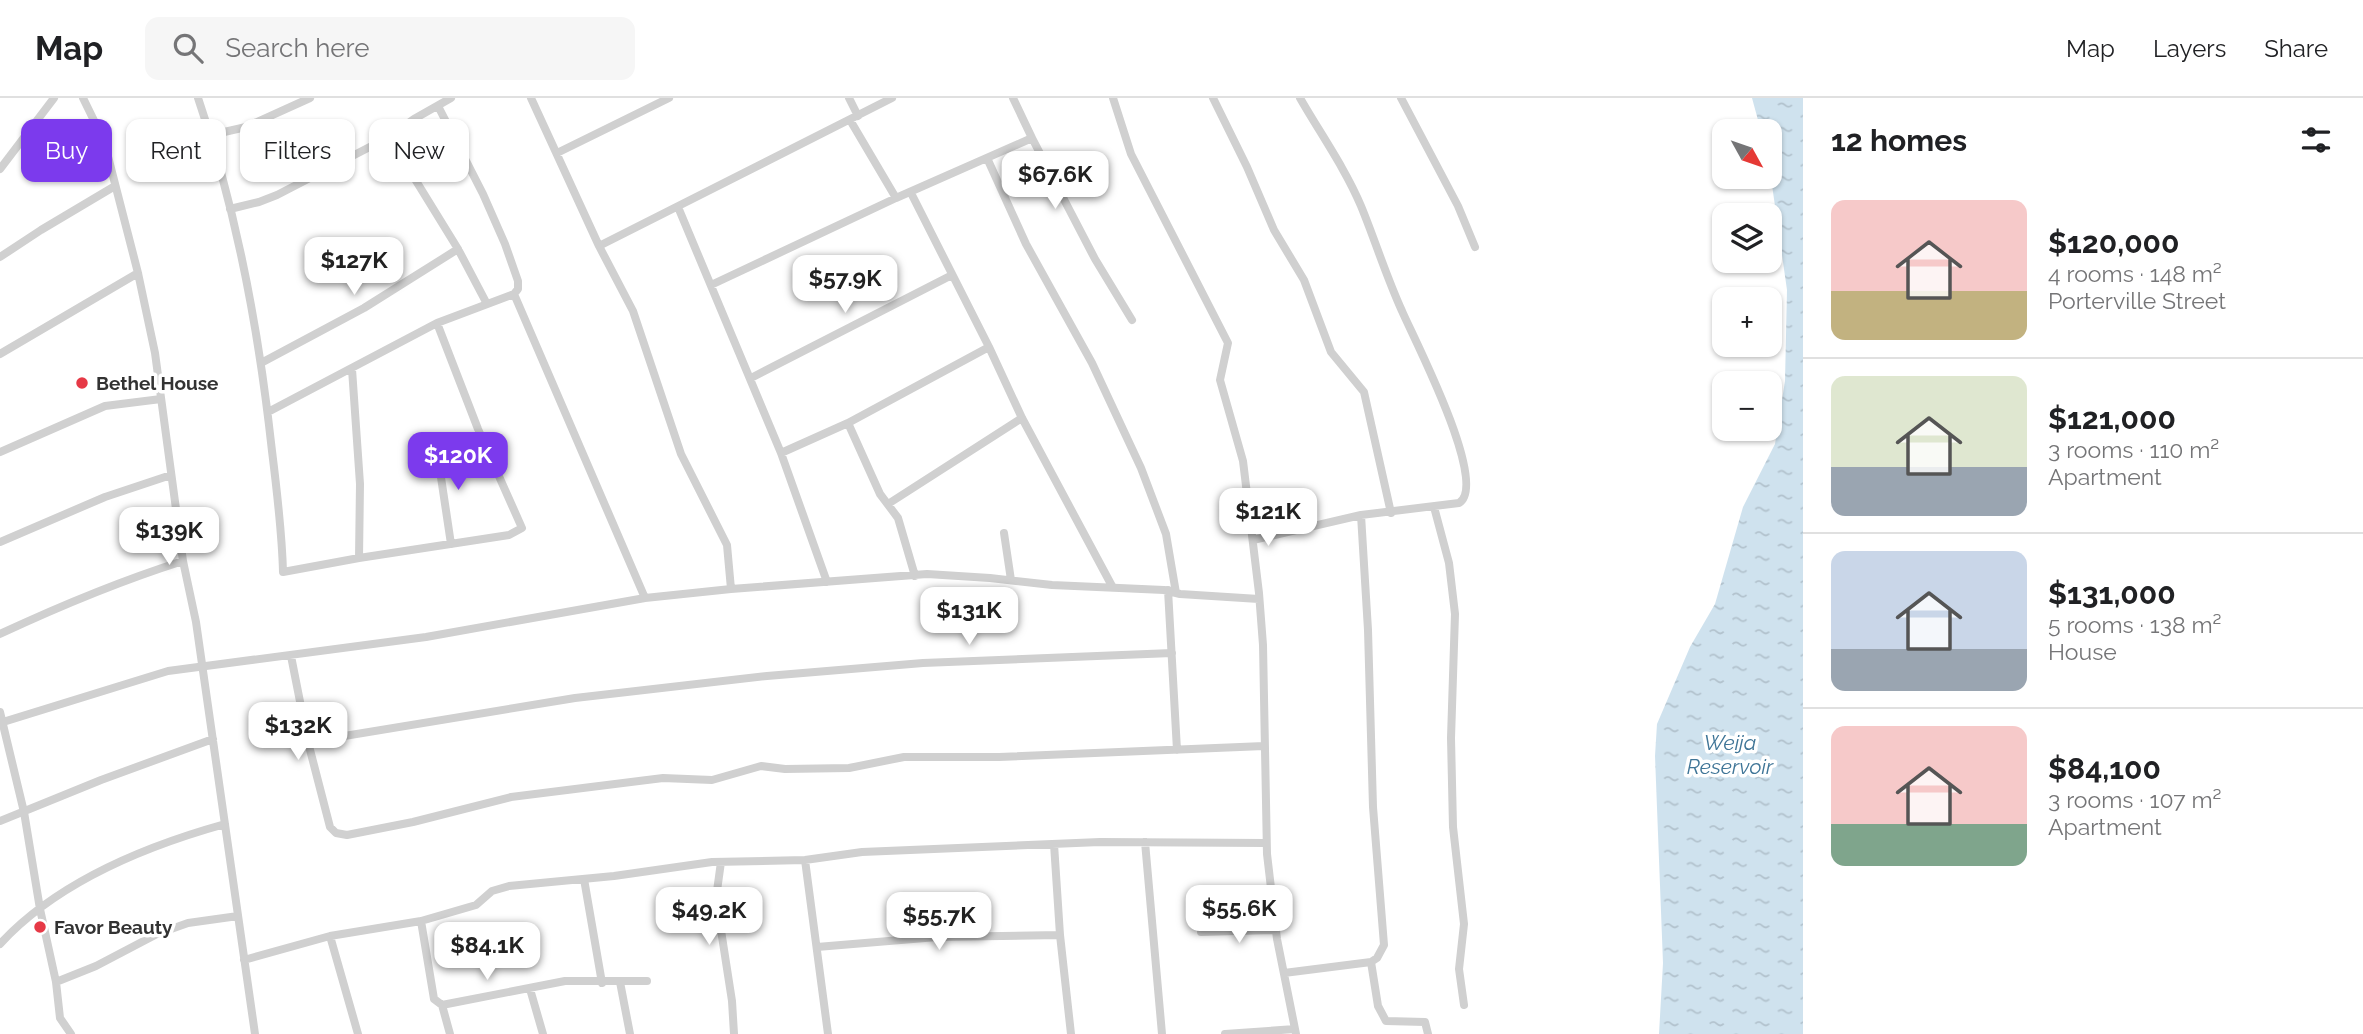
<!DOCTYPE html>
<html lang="en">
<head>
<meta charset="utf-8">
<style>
  body { margin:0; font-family:Raleway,sans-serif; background:#f6f6f6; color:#202124; height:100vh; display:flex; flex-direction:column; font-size:26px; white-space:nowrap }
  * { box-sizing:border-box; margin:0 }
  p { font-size:23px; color:#757577 }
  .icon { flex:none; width:38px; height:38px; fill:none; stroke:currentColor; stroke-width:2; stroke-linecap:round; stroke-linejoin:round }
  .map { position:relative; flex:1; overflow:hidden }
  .panel { display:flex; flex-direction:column; background:#fff; width:560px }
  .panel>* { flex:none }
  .banner { position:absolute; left:21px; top:21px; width:665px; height:63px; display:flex; gap:14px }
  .needle { width:46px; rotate:130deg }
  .tools { position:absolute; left:1712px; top:21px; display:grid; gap:14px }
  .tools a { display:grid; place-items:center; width:70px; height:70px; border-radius:14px; background:#fff; box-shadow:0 2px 5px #0004; font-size:35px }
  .price { position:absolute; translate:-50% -60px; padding:0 16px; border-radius:14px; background:#fff; color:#222; font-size:23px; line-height:46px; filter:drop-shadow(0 2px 4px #0008) }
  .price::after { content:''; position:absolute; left:50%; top:42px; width:21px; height:16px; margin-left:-10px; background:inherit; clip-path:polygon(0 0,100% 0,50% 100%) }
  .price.current { background:#7c3aed; color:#fff }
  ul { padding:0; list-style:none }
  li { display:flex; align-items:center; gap:21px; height:175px; padding:0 28px }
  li+li { border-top:2px solid #e0e0e0 }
  li span { display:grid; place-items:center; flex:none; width:196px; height:140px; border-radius:14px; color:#555 }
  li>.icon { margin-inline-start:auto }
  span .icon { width:84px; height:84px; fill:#fffc; stroke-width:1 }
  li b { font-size:30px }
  h2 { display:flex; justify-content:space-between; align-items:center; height:84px; padding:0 28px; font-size:30px }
  .chip { padding:0 24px; border-radius:14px; background:#fff; box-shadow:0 2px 5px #0004; font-size:24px; line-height:63px }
  .chip.current { background:#7c3aed; color:#fff }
  header { display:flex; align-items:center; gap:42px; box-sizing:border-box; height:98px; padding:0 35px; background:#fff; border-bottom:2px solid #e0e0e0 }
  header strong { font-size:33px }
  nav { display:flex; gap:38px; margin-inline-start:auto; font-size:24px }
  .search { width:490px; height:63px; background:#f6f6f6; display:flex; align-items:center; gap:18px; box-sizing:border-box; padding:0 24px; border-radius:14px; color:#757577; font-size:26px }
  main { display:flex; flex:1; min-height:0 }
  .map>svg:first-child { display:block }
</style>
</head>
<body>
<header>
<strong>Map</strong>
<div class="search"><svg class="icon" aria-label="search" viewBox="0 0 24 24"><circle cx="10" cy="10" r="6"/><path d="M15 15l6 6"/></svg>Search here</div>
<nav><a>Map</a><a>Layers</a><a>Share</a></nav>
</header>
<main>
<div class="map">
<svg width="1803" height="936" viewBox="0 0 1803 936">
  <defs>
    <pattern id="water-ripples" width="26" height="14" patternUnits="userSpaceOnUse" patternTransform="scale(1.75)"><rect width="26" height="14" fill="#cfe2ee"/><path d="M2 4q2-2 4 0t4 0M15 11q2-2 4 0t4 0" fill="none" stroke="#b2c2cd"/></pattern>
  </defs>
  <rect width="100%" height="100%" fill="#fff"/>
  <!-- water -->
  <path fill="url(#water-ripples)" d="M1752,0H1803V936H1659L1663,865L1655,658L1657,626L1690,549L1715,506L1743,409L1775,346L1785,283L1787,192L1769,66V33H1761Z"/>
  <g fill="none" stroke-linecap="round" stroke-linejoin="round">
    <!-- minor -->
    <path stroke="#d0d0d0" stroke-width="8" d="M83,0L104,43L138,175L155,255L183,463L196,524L255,936
      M198,0C237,113 259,234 272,353C277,393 282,434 283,474L359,460L509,437L522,430L478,331L437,225
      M531,0L599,148L633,213L681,356L727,447L731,491
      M849,0L858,18
      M1113,0L1131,56L1228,245L1220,282L1243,363L1259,495L1263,547L1267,756L1277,841L1296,936
      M1213,0L1247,69L1274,132L1304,182L1331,254L1364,294L1391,415
      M1401,0L1458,108L1475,149
      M850,22L896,100
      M211,37L246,29L310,0
      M389,39L458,151L487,206
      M1032,40L1095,161L1132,222
      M557,55L669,0
      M987,60L1026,146L1092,265L1141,370L1166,436L1176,495
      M0,71L54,0
      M678,109L781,355L827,484
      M230,111L259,104L277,97L389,39L414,21L451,0
      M599,148L892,0
      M0,159L41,132L115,88
      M711,187L896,100L1032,40L1013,0
      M514,196L645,500
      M989,249L1022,320L1112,488
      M0,256L138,175
      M261,265L364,210L458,151
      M352,271L360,386L359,460
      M751,280L952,177
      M268,314L437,225L514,196L518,191V183L505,146L483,96L438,8
      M848,325L880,396L898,420L915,478
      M436,346L451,446
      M0,354L105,308L161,301
      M781,355L848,325L989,249L911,95
      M888,406L1022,320
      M1434,409L1449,465L1455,516L1451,640L1453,729L1464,826L1459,871L1464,907
      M1004,435L1011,482
      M1253,442L1361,417L1459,405C1490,387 1414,241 1402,213C1386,178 1375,142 1361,108C1345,70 1320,35 1300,0
      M0,444L105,399L171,377
      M1168,492L1177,652
      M0,536C60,508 120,483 183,463
      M291,558L308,644L330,729L336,735L347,737L413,724L511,699L663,680L712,682L761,668L785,671L849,670L904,659H999L1264,648
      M0,614L24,714L40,811L56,884L60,920L71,936
      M0,625L168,573L426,539L645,500L731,491L927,476L990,480L1052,487L1164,492L1180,496L1259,501
      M308,644L575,600L767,578L923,565L1172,555
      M0,723L101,682L213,641
      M1145,744L1162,936
      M1054,746L1060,837L1071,936
      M805,762L828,936
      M721,764L716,800L732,903L734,936
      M584,781L602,885
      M421,823L434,901L442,907L565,883H647
      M1201,834L1276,832
      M330,838L358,936
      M0,846C57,784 146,748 225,726
      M817,849L937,839L1060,837
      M244,862L330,838L421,823L476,807L492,793L509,788L614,778L712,764L805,762L862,754L1100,744L1265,745
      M1371,864L1378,908L1386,923L1425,924L1428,936
      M1284,875L1371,864L1377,860L1384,847L1373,709L1368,532L1361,417
      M56,884L96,868L157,836L188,825L238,818
      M620,884L630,936
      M530,891L543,936
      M442,907L450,936
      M1225,936L1295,931"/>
  </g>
  <!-- markers -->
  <g fill="#e63946" stroke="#fff" stroke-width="2.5">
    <circle cx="82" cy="285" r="7"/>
    <circle cx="40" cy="829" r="7"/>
  </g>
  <g text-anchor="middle" stroke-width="7" stroke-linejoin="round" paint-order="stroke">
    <!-- poi labels -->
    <g font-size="19" font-weight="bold" fill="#333" stroke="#fff" text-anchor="start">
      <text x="96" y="292">Bethel House</text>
      <text x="54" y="836">Favor Beauty</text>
    </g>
    <!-- water labels -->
    <g font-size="21" font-style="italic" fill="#3f7597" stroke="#fff">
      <text x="1730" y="652">Weija<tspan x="1730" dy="24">Reservoir</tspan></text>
    </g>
  </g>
</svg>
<div class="tools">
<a><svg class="needle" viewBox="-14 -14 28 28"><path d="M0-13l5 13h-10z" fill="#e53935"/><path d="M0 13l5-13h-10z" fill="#757577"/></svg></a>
<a><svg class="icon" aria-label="layers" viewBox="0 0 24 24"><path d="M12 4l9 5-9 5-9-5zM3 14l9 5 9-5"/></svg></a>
<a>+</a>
<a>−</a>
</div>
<b class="price" style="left:1055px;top:113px">$67.6K</b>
<b class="price" style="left:354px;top:199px">$127K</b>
<b class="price" style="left:845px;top:217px">$57.9K</b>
<b class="price current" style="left:458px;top:394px">$120K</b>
<b class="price" style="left:1268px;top:450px">$121K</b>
<b class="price" style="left:169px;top:469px">$139K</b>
<b class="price" style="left:969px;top:549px">$131K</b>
<b class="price" style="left:298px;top:664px">$132K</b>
<b class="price" style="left:1239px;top:847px">$55.6K</b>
<b class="price" style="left:709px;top:849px">$49.2K</b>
<b class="price" style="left:939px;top:854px">$55.7K</b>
<b class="price" style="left:487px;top:884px">$84.1K</b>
<div class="banner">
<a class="chip current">Buy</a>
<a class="chip">Rent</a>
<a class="chip">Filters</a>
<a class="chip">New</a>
</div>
</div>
<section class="panel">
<h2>12 homes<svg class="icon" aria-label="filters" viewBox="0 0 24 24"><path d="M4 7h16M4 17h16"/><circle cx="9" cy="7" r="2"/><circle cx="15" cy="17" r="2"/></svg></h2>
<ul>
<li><span style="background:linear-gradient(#f6c9c9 65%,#c2b280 0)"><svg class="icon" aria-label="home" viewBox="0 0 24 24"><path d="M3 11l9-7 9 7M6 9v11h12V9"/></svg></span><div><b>$120,000</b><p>4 rooms · 148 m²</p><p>Porterville Street</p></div></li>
<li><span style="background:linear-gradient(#dfe7d0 65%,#9aa5b1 0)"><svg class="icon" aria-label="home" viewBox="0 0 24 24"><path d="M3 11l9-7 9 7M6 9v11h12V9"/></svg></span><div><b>$121,000</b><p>3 rooms · 110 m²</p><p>Apartment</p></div></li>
<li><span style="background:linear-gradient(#c9d6e8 70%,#9aa5b1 0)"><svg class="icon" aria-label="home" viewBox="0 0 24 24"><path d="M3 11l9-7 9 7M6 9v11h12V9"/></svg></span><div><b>$131,000</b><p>5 rooms · 138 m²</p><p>House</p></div></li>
<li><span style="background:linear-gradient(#f6c9c9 70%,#7fa58c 0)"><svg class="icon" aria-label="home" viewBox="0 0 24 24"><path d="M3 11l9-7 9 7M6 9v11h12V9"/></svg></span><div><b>$84,100</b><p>3 rooms · 107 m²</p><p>Apartment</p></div></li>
</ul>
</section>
</main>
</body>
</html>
